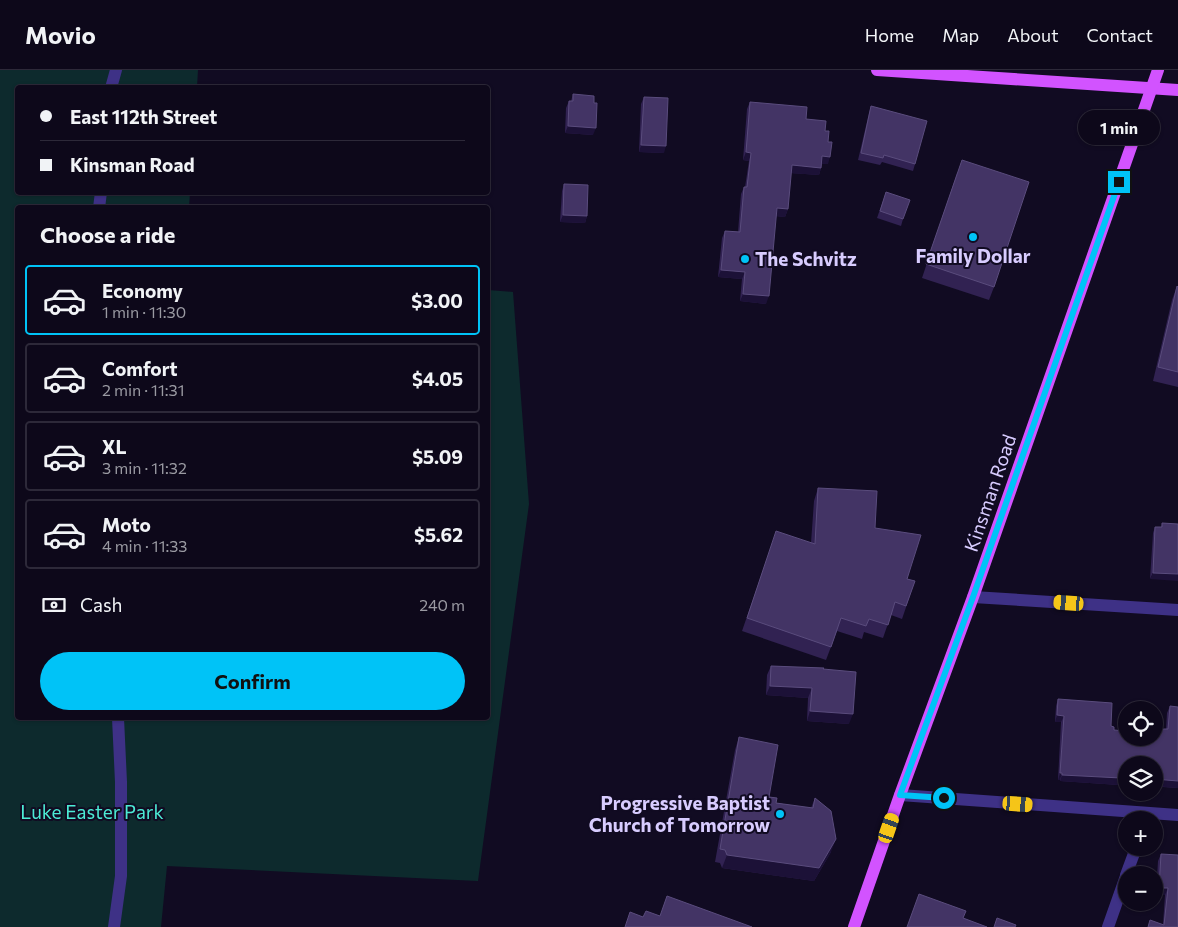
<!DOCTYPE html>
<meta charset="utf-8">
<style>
:root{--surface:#0d081a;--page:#1b1627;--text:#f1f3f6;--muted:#9a9aa2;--line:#2d2939;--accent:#00c3f7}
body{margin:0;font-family:Commissioner,sans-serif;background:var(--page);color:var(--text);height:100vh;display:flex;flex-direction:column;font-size:19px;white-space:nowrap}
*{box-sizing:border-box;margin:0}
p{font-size:16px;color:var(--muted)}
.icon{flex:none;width:28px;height:28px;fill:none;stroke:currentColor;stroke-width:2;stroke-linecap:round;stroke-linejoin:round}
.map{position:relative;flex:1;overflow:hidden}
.panel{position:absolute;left:15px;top:135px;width:475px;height:515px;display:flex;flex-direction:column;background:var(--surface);border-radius:5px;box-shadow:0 1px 4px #0004,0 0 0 1px var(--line)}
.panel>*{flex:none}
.guide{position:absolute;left:15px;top:15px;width:475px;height:110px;border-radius:5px;box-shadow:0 1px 4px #0004,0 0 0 1px var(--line);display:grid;align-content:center;height:110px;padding:0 25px;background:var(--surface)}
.tools{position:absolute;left:1118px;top:631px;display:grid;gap:10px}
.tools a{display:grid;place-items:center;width:45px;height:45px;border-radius:50%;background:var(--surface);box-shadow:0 1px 4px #0004,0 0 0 1px var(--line);font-size:25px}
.end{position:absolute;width:22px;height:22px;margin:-11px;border:6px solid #00c3f7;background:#111;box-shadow:0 0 0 2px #111}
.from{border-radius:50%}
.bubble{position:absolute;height:35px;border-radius:18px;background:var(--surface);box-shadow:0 1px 4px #0004,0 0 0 1px var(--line);font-size:16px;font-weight:700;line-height:35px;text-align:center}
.car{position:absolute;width:15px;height:30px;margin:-15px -8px;border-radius:6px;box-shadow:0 0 4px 1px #0007;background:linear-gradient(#f5c518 24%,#345 0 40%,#f5c518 0 76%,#345 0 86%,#f5c518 0)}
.guide b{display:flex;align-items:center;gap:18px;height:48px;font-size:19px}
.guide b+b{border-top:1px solid var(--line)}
.guide i{width:12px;height:12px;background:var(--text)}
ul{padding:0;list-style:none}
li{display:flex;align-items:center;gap:15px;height:70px;margin:0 10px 8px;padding:0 15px;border:2px solid var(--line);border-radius:5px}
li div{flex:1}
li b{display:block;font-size:19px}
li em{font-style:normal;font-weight:700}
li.current{border-color:var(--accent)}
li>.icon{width:45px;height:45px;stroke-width:1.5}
h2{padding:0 25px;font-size:22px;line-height:60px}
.pay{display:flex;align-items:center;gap:12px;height:55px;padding:0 25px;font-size:19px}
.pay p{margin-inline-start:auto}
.primary-button{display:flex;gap:10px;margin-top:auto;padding:10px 25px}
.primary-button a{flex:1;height:58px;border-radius:30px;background:var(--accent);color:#111;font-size:20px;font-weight:700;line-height:58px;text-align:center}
header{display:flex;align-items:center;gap:30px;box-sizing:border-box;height:70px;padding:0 25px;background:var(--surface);border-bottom:1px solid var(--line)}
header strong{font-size:24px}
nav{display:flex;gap:28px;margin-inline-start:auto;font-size:18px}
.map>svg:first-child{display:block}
.green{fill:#0d2a2d}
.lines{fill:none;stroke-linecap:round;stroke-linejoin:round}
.minor{stroke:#3e3186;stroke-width:12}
.major{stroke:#d253ff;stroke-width:12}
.wall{fill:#312252}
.shaded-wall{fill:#1c1137}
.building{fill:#433465;stroke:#5a4c7d}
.route{stroke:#00c3f7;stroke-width:6}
.poi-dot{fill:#00c3f7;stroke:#110b22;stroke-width:2}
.labels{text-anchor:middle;stroke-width:4;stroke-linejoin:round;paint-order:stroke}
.poi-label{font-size:19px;font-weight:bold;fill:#d8ccff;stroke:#110b22}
.street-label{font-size:19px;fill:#d8ccff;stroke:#110b22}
.park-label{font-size:19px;fill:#4cebd5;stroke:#110b22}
</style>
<header>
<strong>Movio</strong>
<nav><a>Home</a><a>Map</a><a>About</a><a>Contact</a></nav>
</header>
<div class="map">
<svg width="1178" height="857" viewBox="0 0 1178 857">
<rect width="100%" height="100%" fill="#110b22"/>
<polygon class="green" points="0,0 198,0 197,17 18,18 18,122 190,123 189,137 18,138 18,648 488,648 488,220 513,222 529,434 478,811 167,796 161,857 0,857"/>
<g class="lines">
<g class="minor">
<polyline points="111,18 116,0"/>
<polyline points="99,138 101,122"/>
<polyline points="973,527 1178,540"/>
<polyline points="900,725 1178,745"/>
<polyline points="1126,805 1136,778"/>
<polyline points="114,857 121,806 121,712 118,648"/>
<polyline points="1108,857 1126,806"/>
</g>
<g class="major">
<polyline points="877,0 1178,20"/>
<polyline points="854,857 900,725 973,527 1158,0"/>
</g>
</g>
<g class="wall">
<polygon points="573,24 593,65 565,63 566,38 569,31 571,31"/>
<polygon points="644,27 664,83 639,82 641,34"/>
<polygon points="750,32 806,49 825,61 828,94 822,94 821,98 819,105 791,103 788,139 785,147 776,146 766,234 740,231 742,209 718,207 722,168 725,161 738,162 741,124 744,117 745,117 749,91 743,90 747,39"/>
<polygon points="871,36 915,94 913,101 882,92 880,95 858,90 869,43"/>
<polygon points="957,103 994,217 989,230 922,208"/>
<polygon points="564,114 587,146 585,153 560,152 562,121"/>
<polygon points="886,122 903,149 901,156 877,148"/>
<polygon points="1177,216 1178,217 1178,317 1153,311 1172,230"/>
<polygon points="818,418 875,458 907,509 915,511 902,549 891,545 883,568 864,562 862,569 837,561 826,590 742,561 772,474 811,473 814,431"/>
<polygon points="1162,453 1178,454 1150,509 1153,463 1155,457 1161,457"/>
<polygon points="771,596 823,599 849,654 807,651 808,628 766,625 767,605"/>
<polygon points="1058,629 1111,656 1114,660 1126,668 1166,659 1167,643 1170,636 1178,718 1119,714 1119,715 1060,711 1060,710 1058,710 1061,652 1055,652 1056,636"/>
<polygon points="739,667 769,727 776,733 811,738 815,728 831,782 814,811 722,798 720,793 715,792 735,680"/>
<polygon points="1161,784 1178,857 1163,854 1165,825 1156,825 1158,791"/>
</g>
<g class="shaded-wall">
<polygon points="568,56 596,58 593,65 565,63"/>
<polygon points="641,75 666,76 664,83 639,82"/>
<polygon points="746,82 751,83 749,91 743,90"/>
<polygon points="822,86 830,87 828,94 819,94"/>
<polygon points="792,95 821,98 819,105 789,103"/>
<polygon points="777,138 788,139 785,147 774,146"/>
<polygon points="563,145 587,146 585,153 560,152"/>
<polygon points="721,200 745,202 742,209 718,207"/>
<polygon points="743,224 769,226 766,234 740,231"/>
<polygon points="1153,503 1178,504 1178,511 1150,509"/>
<polygon points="770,616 812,618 808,628 766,625"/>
<polygon points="810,641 853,644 849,654 807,651"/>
<polygon points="1057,645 1064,646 1061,652 1055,652"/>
<polygon points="1060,703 1062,703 1060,710 1058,710"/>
<polygon points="1062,705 1126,707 1126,714 1119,714 1119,715 1060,711"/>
<polygon points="1154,709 1178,711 1178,718 1154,716"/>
<polygon points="836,769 831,782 814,811 722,798 727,785"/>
<polygon points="1159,818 1168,818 1165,825 1156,825"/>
</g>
<g class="building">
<polygon points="573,24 594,26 594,33 597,33 596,58 568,56 569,31 573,31"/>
<polygon points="644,27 668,28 666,76 641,75"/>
<polygon points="750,32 807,37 806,49 826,51 825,61 829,61 828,72 832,72 830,87 822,86 821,98 792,95 788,139 777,138 769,226 743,224 745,202 721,200 725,161 740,162 744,117 747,117 751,83 746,82"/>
<polygon points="871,36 927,51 915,94 884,85 883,88 861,83"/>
<polygon points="962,90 1029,112 994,217 926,194"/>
<polygon points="564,114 588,115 587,146 563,145"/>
<polygon points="886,122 910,130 903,149 880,141"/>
<polygon points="1177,216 1178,217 1178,302 1158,297"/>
<polygon points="818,418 877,421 875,458 921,465 907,509 915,511 906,536 895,532 888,555 869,549 866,556 841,548 831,577 747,548 776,461 815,474"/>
<polygon points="1162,453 1178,454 1178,504 1153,503 1155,457 1162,457"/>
<polygon points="771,596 824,598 823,599 856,602 853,644 810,641 812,618 770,616"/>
<polygon points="1058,629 1112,633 1111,656 1114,657 1114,660 1126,661 1126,668 1154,668 1154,659 1168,659 1170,636 1178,637 1178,711 1154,709 1154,695 1126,695 1126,707 1121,707 1121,708 1062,705 1062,703 1060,703 1064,646 1057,645"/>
<polygon points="739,667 778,675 769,727 777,728 776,733 813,738 815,728 831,741 836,769 819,798 727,785 725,780 720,779"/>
<polygon points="1161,784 1178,785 1178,857 1148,857 1150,850 1164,855 1168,818 1159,818"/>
<polygon points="919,824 966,841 963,848 987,857 907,857"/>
<polygon points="667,826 752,857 625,857 630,842 643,847 646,841 660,846"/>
<polygon points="997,848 1016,855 1015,857 994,857"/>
</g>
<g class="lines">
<polyline class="route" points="944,728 900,725 973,527 1119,112"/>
</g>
<g class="poi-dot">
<circle cx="973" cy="167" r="5"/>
<circle cx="745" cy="189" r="5"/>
<circle cx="780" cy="744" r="5"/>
</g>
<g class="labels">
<g class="poi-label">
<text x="973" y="193">Family Dollar</text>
<text x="755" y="196" text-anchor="start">The Schvitz</text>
<text x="770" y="740" text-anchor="end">Progressive Baptist<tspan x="770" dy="22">Church of Tomorrow</tspan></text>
</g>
<g class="street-label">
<text transform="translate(990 423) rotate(-71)" y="7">Kinsman Road</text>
</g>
<g class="park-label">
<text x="92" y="749">Luke Easter Park</text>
</g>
</g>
</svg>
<div class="tools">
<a><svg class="icon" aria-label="locate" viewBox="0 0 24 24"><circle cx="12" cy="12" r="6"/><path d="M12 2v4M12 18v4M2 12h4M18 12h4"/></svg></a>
<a><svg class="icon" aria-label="layers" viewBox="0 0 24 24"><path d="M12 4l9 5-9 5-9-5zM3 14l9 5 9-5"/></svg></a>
<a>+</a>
<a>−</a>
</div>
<i class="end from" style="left:944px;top:728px"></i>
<i class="end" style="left:1119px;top:112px"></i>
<div class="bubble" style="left:1078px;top:40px;width:82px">1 min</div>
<i class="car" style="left:1069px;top:533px;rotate:274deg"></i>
<i class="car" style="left:1018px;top:734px;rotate:94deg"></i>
<i class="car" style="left:889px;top:758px;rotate:19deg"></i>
<div class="guide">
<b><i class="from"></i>East 112th Street</b>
<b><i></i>Kinsman Road</b>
</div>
<section class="panel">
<h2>Choose a ride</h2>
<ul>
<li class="current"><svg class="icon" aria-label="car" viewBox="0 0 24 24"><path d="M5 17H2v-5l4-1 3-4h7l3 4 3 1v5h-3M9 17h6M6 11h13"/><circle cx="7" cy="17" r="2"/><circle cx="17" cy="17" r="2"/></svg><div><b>Economy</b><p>1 min · 11:30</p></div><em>$3.00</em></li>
<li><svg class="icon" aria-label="car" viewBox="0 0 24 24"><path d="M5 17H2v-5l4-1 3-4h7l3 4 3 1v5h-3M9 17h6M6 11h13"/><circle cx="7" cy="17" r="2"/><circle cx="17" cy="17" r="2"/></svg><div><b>Comfort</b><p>2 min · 11:31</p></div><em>$4.05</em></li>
<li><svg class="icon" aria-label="car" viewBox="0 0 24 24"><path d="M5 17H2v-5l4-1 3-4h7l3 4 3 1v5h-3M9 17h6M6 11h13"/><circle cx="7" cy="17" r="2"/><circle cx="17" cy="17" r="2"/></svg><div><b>XL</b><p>3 min · 11:32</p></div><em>$5.09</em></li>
<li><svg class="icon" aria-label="car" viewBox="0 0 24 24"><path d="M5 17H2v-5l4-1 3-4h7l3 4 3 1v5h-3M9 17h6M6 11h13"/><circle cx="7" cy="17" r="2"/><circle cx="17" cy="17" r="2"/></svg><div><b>Moto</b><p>4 min · 11:33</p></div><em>$5.62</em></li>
</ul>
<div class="pay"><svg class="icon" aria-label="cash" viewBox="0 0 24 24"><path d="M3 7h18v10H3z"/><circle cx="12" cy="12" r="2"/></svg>Cash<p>240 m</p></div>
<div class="primary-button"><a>Confirm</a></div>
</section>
</div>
